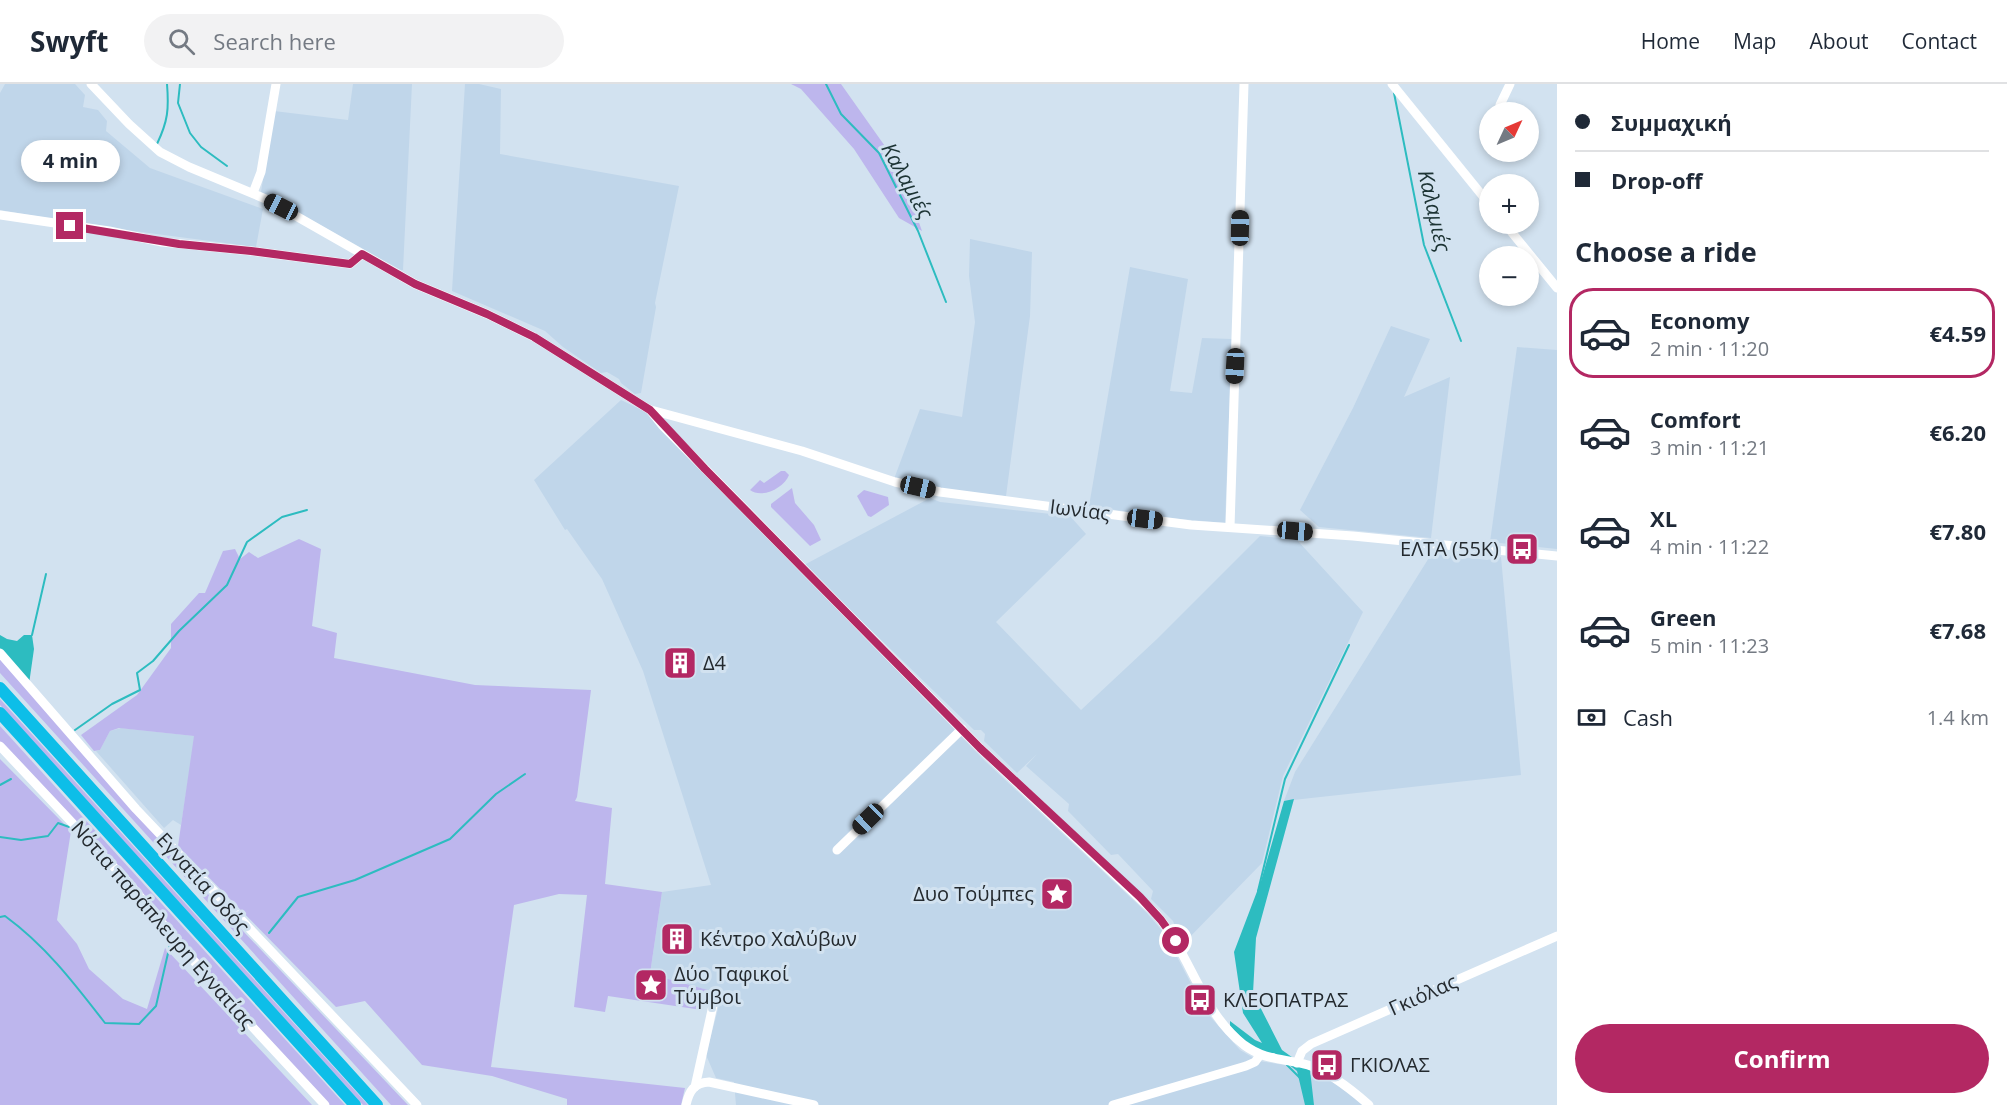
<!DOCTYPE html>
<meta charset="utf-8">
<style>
:root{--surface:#fff;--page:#f2f2f3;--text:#1f2937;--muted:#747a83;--line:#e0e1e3;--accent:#b32863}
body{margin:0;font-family:"Open Sans",sans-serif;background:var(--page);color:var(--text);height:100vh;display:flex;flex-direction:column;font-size:22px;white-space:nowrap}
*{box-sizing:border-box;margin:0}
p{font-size:20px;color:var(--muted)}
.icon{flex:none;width:33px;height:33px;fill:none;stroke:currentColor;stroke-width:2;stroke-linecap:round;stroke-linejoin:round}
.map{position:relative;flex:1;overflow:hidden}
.side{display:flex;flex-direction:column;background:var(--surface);width:450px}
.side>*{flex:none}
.hud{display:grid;align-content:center;height:132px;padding:0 18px;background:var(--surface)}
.needle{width:39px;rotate:46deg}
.fabs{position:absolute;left:1479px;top:18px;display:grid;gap:12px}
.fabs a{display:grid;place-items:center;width:60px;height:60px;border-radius:50%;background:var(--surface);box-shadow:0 3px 9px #0003;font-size:30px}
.end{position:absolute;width:27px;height:27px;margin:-14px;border:8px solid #b32863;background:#fff;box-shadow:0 0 0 3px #fff}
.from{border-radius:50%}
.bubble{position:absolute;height:42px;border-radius:21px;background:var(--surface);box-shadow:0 3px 9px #0003;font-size:20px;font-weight:700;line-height:42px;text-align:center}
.car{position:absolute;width:18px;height:36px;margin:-18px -9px;border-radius:8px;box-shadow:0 0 4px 2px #0007;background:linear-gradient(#222 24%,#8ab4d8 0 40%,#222 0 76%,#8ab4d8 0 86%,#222 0)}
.hud b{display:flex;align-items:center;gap:21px;height:57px;font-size:22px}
.hud b+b{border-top:2px solid var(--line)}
.hud i{width:15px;height:15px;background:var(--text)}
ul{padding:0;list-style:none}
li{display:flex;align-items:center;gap:18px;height:90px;margin:0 12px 9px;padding:0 6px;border:3px solid transparent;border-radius:24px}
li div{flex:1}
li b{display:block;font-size:22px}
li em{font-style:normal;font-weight:700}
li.selected{border-color:var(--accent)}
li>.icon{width:54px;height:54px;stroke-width:1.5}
h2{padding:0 18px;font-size:27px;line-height:72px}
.pay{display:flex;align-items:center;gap:15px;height:66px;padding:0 18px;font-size:22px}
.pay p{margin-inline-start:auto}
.button{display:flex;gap:12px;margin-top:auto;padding:12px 18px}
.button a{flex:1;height:69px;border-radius:36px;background:var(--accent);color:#fff;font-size:24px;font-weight:700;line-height:69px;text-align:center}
header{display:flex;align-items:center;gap:36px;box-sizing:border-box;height:84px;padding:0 30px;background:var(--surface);border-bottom:2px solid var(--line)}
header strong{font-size:28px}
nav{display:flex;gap:33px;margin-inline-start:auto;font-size:21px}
.search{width:420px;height:54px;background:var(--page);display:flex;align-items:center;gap:15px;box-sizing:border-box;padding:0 21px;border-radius:33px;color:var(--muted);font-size:22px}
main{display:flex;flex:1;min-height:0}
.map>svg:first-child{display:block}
.built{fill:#c0d6ea}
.green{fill:#bdb6ed}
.water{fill:#2dbcc0}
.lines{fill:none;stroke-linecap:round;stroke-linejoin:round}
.stream{stroke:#2dbcc0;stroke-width:2}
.minor{stroke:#fff;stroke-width:9}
.highway{stroke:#0dbee8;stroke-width:12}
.route{stroke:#b32863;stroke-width:8}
.labels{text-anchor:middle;stroke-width:6;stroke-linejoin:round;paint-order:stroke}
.street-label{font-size:20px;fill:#23292e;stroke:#d2e2f0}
.poi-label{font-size:20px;fill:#23292e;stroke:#d2e2f0;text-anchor:start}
.water-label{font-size:21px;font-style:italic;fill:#1c3334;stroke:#d2e2f0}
</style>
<header>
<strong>Swyft</strong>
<div class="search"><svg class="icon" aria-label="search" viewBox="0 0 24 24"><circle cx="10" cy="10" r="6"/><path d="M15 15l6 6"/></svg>Search here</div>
<nav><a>Home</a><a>Map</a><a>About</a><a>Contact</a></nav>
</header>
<main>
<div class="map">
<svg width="1557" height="1021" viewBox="0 0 1557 1021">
<rect width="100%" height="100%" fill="#d2e2f0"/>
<g class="built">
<polygon points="5,0 75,0 85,11 83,23 98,26 107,37 106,47 150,84 263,125 256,163 95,142 0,126 0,9"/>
<polygon points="353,0 412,0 403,186 401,186 261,108 274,27 348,36"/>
<polygon points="465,0 479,0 501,5 500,70 679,102 655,219 656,223 641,309 635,310 621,299 619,295 607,288 601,289 563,263 545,247 452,207"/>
<polygon points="970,155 1032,168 1030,232 1006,412 949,406 894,395 920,325 962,333 975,238 969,192"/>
<polygon points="1130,183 1188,195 1170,307 1192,309 1202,254 1232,255 1225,439 1169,434 1089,422"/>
<polygon points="1391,242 1430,255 1404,313 1450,293 1431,454 1319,443 1300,426 1353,324"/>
<polygon points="1517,263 1557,266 1557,465 1490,458"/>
<polygon points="621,316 646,328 985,677 1146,828 1165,850 1206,928 1240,966 1259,977 1304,984 1320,989 1364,1021 736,1021 734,998 716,994 706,971 726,894 722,910 650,890 662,808 711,801 643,587 602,495 567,445 565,446 534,396"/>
<polygon points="930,414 940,418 1070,432 1086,450 996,538 1081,626 1157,555 1260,452 1297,456 1363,528 1283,692 1262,779 1183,860 1173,837 1151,815 1153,807 1118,770 1111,771 1068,727 1069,720 1026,682 1037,670 1017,689 984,657 985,650 981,646 974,646 804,481"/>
<polygon points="1432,469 1487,476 1501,473 1521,691 1284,717 1295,688"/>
<polygon points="121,644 195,652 181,741 173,736 164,744 96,667 100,666 110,647"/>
</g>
<g class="green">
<polygon points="791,0 841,0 899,82 922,147 899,134 854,65 801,5"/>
<path d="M781 387H785L789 391C784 404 762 415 750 406L760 396 764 399Z"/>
<polygon points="792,404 795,419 814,441 821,456 810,462 771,423 771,420"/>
<polygon points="864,406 888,413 889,421 871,433 868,432 857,412"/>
<polygon points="299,455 321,465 312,542 337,549 334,574 475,601 591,606 577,713 575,717 612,724 605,800 662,808 650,890 708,906 702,926 608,912 605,928 574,923 587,811 559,810 514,821 491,983 685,1004 681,1021 567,1021 567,1015 492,992 422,981 365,917 336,923 178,762 194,652 119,644 110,647 100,666 94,667 81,651 137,611 171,564 171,540 199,509 205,509 223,467 235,465 240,475 249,468 258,474"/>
<polygon points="0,575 208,810 408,1021 391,1021 0,589"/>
<polygon points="0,615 368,1021 363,1021 0,621"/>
<polygon points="0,642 345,1021 329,1021 0,659"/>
<polygon points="0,675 71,747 57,836 77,860 89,885 123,915 147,925 165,864 312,1021 0,1021"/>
</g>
<g class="water">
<polygon points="0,551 7,555 17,557 24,551 32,551 34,565 29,600 0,565"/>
<path d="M1294 715 1256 854 1253 909 1282 966 1310 986 1314 1021H1305L1297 987 1274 969C1255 970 1242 954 1230 942V937L1255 956 1262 959 1243 929 1234 868 1261 797 1284 717Z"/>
</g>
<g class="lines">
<g class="stream">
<polyline points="180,0 178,19 190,49 201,63 227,82"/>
<polyline points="826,0 841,30 879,69 918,147 946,218"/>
<polyline points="1394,9 1424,161 1461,257"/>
<path d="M157 60C168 37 169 25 167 0"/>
<polyline points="32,551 46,490"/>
<polyline points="75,646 112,620 140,606 137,589 153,577 179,547 227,501 247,458 282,433 307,426"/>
<polyline points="0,701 11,695"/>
<polyline points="0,753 21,756 48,752 58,739 72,744"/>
<polyline points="1258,807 1285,695 1349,561"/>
<path d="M0 833 5 832C46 862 74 899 105 939L139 940 156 922 171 856"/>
<polyline points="269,849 298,813 355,796 450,755 496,710 525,690"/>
<polyline points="1287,981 1300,994"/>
</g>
<g class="minor">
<path d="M91 0 129 40 160 68 189 83 268 116 415 200 487 230 534 253 650 326 662 341 980 664 1155 829C1190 868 1201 928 1244 961 1266 977 1283 974 1308 981 1330 988 1352 1006 1369 1021"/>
<polyline points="1392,0 1490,121"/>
<polyline points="1500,21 1510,0"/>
<polyline points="253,109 261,88 276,0"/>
<polyline points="0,131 109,147 162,158 251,167 350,180 362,170"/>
<polyline points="1505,140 1557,204"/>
<polyline points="651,326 802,367 895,398 940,408 1191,441 1353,452 1557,472"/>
<polyline points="1230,443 1244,0"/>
<polyline points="0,569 136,725 417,1021"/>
<polyline points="0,662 126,796 220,908 325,1021"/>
<polyline points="837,766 962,645"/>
<polyline points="1297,979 1302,967 1311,960 1557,852"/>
<polyline points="695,1003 716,908"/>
<path d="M686 1021C689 1007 694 999 709 998L814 1021"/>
<polyline points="1113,1021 1246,982 1255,978 1260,971"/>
</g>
<g class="highway">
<polyline points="0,604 377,1021"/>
<polyline points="0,629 355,1021"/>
</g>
</g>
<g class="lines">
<polyline class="route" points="70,142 179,160 251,167 350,180 362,170 415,200 487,230 534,253 650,326 705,385 980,664 1140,813 1161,836 1176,857"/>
</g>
<defs>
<g id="bus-square" transform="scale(1.725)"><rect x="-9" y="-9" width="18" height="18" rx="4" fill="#b32863" stroke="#d2e2f0"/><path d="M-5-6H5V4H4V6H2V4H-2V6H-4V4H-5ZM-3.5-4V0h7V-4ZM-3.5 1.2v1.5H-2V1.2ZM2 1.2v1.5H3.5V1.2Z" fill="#fff"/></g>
<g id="building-square" transform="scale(1.725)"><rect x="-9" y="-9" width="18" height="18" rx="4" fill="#b32863" stroke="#d2e2f0"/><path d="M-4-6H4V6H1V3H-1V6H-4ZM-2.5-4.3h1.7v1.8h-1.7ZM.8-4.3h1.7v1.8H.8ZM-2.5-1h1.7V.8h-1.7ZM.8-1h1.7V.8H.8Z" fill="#fff"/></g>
<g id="sight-square" transform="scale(1.725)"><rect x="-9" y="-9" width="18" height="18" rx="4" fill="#b32863" stroke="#d2e2f0"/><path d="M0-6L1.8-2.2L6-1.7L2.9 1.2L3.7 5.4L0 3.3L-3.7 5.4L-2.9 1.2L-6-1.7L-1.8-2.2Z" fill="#fff"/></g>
</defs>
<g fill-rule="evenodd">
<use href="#bus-square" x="1522" y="465"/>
<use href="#building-square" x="680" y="579"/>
<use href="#sight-square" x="1057" y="810"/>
<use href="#building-square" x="677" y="855"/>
<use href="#sight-square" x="651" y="901"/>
<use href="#bus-square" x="1200" y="916"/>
<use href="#bus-square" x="1327" y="981"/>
</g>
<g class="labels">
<g class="street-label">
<text transform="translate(1080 426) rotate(7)" y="7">Ιωνίας</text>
<text transform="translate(203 799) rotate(48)" y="7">Εγνατία Οδός</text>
<text transform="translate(163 841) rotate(49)" y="7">Νότια παράπλευρη Εγνατίας</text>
<text transform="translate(1423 911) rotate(-24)" y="7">Γκιόλας</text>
</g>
<g class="poi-label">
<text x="1499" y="472" text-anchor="end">ΕΛΤΑ (55Κ)</text>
<text x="703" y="586">Δ4</text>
<text x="1034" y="817" text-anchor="end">Δυο Τούμπες</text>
<text x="700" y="862">Κέντρο Χαλύβων</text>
<text x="674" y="897">Δύο Ταφικοί<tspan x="674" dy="23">Τύμβοι</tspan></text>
<text x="1223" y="923">ΚΛΕΟΠΑΤΡΑΣ</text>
<text x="1350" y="988">ΓΚΙΟΛΑΣ</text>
</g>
<g class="water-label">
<text transform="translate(907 97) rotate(61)" y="7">Καλαμιές</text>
<text transform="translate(1434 127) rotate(77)" y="7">Καλαμιές</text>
</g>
</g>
</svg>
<div class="fabs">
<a><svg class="needle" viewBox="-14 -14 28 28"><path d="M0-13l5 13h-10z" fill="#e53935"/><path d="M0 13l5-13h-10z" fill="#747a83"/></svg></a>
<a>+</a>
<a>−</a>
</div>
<i class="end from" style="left:1176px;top:857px"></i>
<i class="end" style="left:70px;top:142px"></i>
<div class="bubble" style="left:21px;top:56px;width:99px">4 min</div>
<i class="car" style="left:281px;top:123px;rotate:297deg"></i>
<i class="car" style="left:1240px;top:144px;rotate:1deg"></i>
<i class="car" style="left:1235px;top:282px;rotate:183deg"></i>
<i class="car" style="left:918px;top:403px;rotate:103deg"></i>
<i class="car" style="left:1145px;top:435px;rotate:97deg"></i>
<i class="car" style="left:1295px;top:447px;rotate:95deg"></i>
<i class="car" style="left:868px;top:735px;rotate:226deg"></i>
</div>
<section class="side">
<div class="hud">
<b><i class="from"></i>Συμμαχική</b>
<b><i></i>Drop-off</b>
</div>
<h2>Choose a ride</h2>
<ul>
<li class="selected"><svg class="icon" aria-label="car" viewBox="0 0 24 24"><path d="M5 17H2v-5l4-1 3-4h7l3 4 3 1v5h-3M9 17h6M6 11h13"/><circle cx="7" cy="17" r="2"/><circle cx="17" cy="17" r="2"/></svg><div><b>Economy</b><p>2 min · 11:20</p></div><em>€4.59</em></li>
<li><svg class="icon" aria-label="car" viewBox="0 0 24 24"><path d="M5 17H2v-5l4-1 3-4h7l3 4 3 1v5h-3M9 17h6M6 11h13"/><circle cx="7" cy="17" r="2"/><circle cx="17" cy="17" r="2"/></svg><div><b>Comfort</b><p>3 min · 11:21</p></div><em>€6.20</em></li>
<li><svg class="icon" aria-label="car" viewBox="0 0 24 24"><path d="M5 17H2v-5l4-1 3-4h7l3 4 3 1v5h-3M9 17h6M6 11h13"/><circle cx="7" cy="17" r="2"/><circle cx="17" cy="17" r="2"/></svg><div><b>XL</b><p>4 min · 11:22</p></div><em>€7.80</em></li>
<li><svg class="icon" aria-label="car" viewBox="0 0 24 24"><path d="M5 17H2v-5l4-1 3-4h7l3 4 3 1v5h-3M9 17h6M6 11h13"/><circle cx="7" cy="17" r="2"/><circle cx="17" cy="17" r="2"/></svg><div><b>Green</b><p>5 min · 11:23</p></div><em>€7.68</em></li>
</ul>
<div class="pay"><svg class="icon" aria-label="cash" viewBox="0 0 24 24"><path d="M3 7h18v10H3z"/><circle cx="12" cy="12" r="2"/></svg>Cash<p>1.4 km</p></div>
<div class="button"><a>Confirm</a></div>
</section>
</main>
